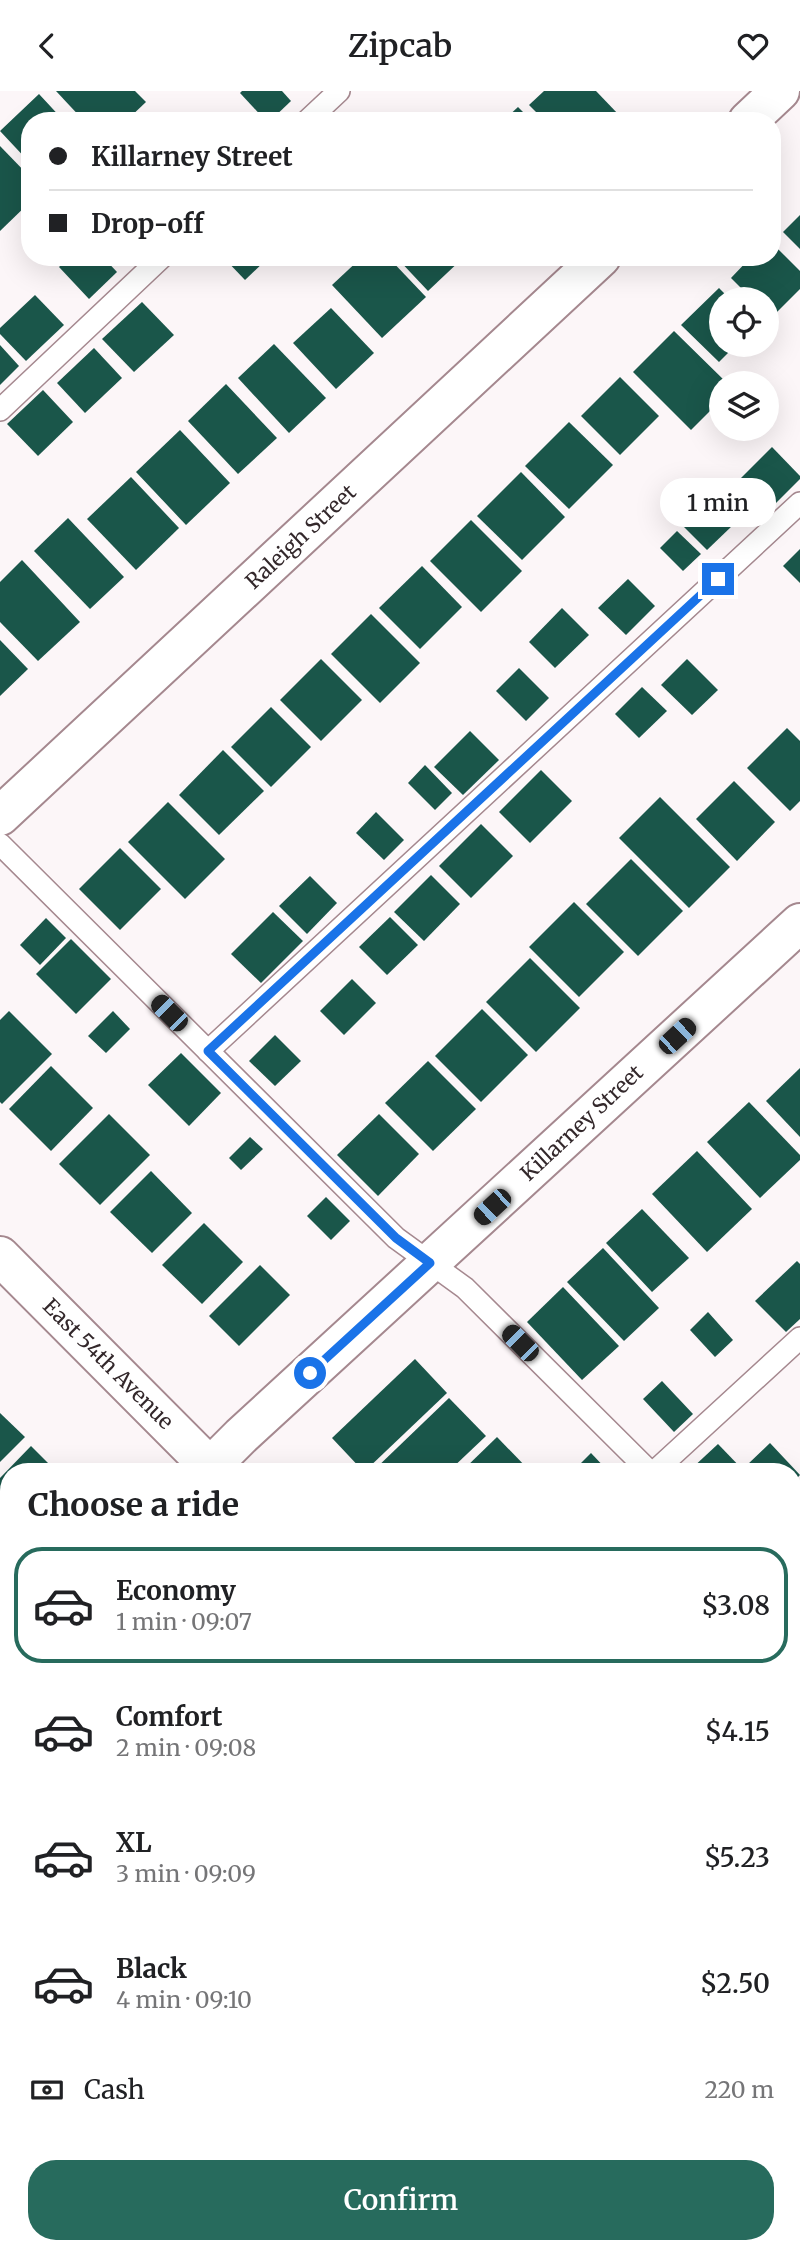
<!DOCTYPE html>
<meta charset="utf-8">
<style>
:root{--surface:#fff;--page:#f2f2f2;--text:#202124;--muted:#757577;--line:#e0e0e0;--accent:#276b5d}
body{margin:0;font-family:Merriweather,serif;background:var(--page);color:var(--text);height:100vh;display:flex;flex-direction:column;font-size:26px;white-space:nowrap}
*{box-sizing:border-box;margin:0}
p{font-size:23px;color:var(--muted)}
.icon{flex:none;width:38px;height:38px;fill:none;stroke:currentColor;stroke-width:2;stroke-linecap:round;stroke-linejoin:round}
.map{position:relative;flex:1;overflow:hidden}
.drawer{position:absolute;left:0px;top:1372px;width:802px;height:791px;display:flex;flex-direction:column;background:var(--surface);border-radius:28px 28px 0 0;box-shadow:0 7px 28px #0002}
.drawer>*{flex:none}
.banner{position:absolute;left:21px;top:21px;width:760px;height:154px;border-radius:28px;box-shadow:0 7px 28px #0002;display:grid;align-content:center;height:154px;padding:0 28px;background:var(--surface)}
.buttons{position:absolute;left:709px;top:196px;display:grid;gap:14px}
.buttons a{display:grid;place-items:center;width:70px;height:70px;border-radius:50%;background:var(--surface);box-shadow:0 7px 28px #0002;font-size:35px}
.end{position:absolute;width:32px;height:32px;margin:-16px;border:9px solid #1a73e8;background:#fff;box-shadow:0 0 0 4px #fff}
.from{border-radius:50%}
.bubble{position:absolute;height:49px;border-radius:24px;background:var(--surface);box-shadow:0 7px 28px #0002;font-size:23px;font-weight:600;line-height:49px;text-align:center}
.car{position:absolute;width:21px;height:42px;margin:-21px -10px;border-radius:9px;box-shadow:0 0 5px 2px #0007;background:linear-gradient(#222 24%,#8ab4d8 0 40%,#222 0 76%,#8ab4d8 0 86%,#222 0)}
.banner b{display:flex;align-items:center;gap:24px;height:66px;font-size:26px}
.banner b+b{border-top:2px solid var(--line)}
.banner i{width:18px;height:18px;background:var(--text)}
ul{padding:0;list-style:none}
li{display:flex;align-items:center;gap:21px;height:116px;margin:0 14px 10px;padding:0 14px;border:4px solid transparent;border-radius:28px}
li div{flex:1}
li b{display:block;font-size:26px}
li em{font-style:normal;font-weight:600}
li.on{border-color:var(--accent)}
li>.icon{width:63px;height:63px;stroke-width:1.5}
h2{padding:0 28px;font-size:32px;line-height:84px}
.pay{display:flex;align-items:center;gap:18px;height:77px;padding:0 28px;font-size:26px}
.pay p{margin-inline-start:auto}
.primary-button{display:flex;gap:14px;margin-top:auto;padding:14px 28px}
.primary-button a{flex:1;height:80px;border-radius:28px;background:var(--accent);color:#fff;font-size:28px;font-weight:600;line-height:80px;text-align:center}
header{display:flex;justify-content:space-between;align-items:center;height:91px;padding:0 28px;background:var(--surface);font-size:32px;font-weight:600}
.map>svg:first-child{display:block}
.building{fill:#1a564a}
.lines{fill:none;stroke-linecap:round;stroke-linejoin:round}
.lane-casing{stroke:#a5888f;stroke-width:24}
.street-casing{stroke:#a5888f;stroke-width:42}
.secondary-casing{stroke:#a5888f;stroke-width:42}
.lane{stroke:#fff;stroke-width:21}
.street{stroke:#fff;stroke-width:38}
.secondary{stroke:#fff;stroke-width:38}
.route{stroke:#1a73e8;stroke-width:9}
.labels{text-anchor:middle;stroke-width:7;stroke-linejoin:round;paint-order:stroke}
.street-label{font-size:21px;fill:#33282b;stroke:#fff}
</style>
<header><svg class="icon" aria-label="back" viewBox="0 0 24 24"><path d="M15 5l-7 7 7 7"/></svg>Zipcab<svg class="icon" aria-label="heart" viewBox="0 0 24 24"><path d="M12 20l-8-8c-3-5 5-10 8-4 3-6 11-1 8 4z"/></svg></header>
<div class="map">
<svg width="800" height="2163" viewBox="0 0 800 2163">
<rect width="100%" height="100%" fill="#fcf6f8"/>
<g class="building">
<polygon points="56,0 135,0 146,11 126,30 84,30"/>
<polygon points="242,0 282,0 291,10 270,30 266,30 240,2"/>
<polygon points="544,0 596,0 619,24 613,30 545,30 529,14"/>
<polygon points="39,3 64,30 30,30 30,72 0,40"/>
<polygon points="518,16 532,30 503,30"/>
<polygon points="0,55 30,86 30,111 0,140"/>
<polygon points="800,124 800,158 783,141"/>
<polygon points="772,152 800,180 800,198 771,227 766,222 766,208 752,208 731,187 751,166 772,166"/>
<polygon points="69,166 103,166 117,181 89,208 59,176"/>
<polygon points="223,166 269,166 245,189"/>
<polygon points="362,166 388,166 426,206 382,247 332,194"/>
<polygon points="396,166 464,166 428,200"/>
<polygon points="719,197 730,208 721,208 721,254 736,254 719,271 681,234"/>
<polygon points="35,204 64,234 26,270 0,243 0,237"/>
<polygon points="142,211 174,244 134,281 102,248"/>
<polygon points="331,217 374,262 336,298 293,252"/>
<polygon points="674,240 727,292 721,292 721,309 691,339 633,281"/>
<polygon points="274,253 326,307 289,342 238,287"/>
<polygon points="0,254 19,275 0,294"/>
<polygon points="94,257 122,287 85,322 57,292"/>
<polygon points="620,286 659,325 620,364 581,325"/>
<polygon points="226,293 277,347 238,383 188,330"/>
<polygon points="43,299 73,331 38,365 7,333"/>
<polygon points="569,331 613,374 569,418 525,375"/>
<polygon points="180,339 230,392 186,434 136,381"/>
<polygon points="772,356 800,385 800,388 767,421 737,391"/>
<polygon points="521,381 565,426 522,469 477,425"/>
<polygon points="131,386 179,437 136,479 87,428"/>
<polygon points="702,405 732,435 707,459 678,430"/>
<polygon points="68,427 124,486 90,518 34,460"/>
<polygon points="471,429 522,480 481,521 430,470"/>
<polygon points="677,440 701,463 683,480 660,457"/>
<polygon points="800,458 800,492 783,475"/>
<polygon points="22,469 80,531 38,570 0,531 0,491"/>
<polygon points="422,475 462,516 420,558 379,517"/>
<polygon points="628,488 655,515 626,544 598,517"/>
<polygon points="562,517 589,544 555,577 529,551"/>
<polygon points="371,523 420,572 380,612 331,563"/>
<polygon points="0,549 28,578 0,605"/>
<polygon points="321,568 362,609 321,650 280,609"/>
<polygon points="687,568 718,599 692,624 661,594"/>
<polygon points="519,577 549,607 526,630 496,600"/>
<polygon points="642,596 667,620 639,647 615,623"/>
<polygon points="271,616 311,656 271,696 231,656"/>
<polygon points="787,637 800,650 800,710 790,720 747,677"/>
<polygon points="470,640 499,669 463,704 434,676"/>
<polygon points="223,659 264,700 219,744 179,704"/>
<polygon points="425,674 452,702 435,719 408,692"/>
<polygon points="541,679 572,710 530,752 499,721"/>
<polygon points="734,690 775,731 737,770 696,728"/>
<polygon points="660,706 730,776 689,817 619,747"/>
<polygon points="168,711 225,768 185,808 128,751"/>
<polygon points="376,721 404,749 384,769 356,742"/>
<polygon points="481,733 513,765 471,807 439,775"/>
<polygon points="120,757 161,798 120,839 79,798"/>
<polygon points="631,768 683,820 638,865 586,813"/>
<polygon points="431,784 460,813 424,850 394,821"/>
<polygon points="310,785 337,812 307,843 279,815"/>
<polygon points="574,811 624,861 579,906 529,856"/>
<polygon points="273,821 303,850 261,892 231,863"/>
<polygon points="390,826 418,854 387,884 359,856"/>
<polygon points="46,827 66,847 40,874 20,854"/>
<polygon points="71,848 111,888 76,923 36,883"/>
<polygon points="530,867 580,917 536,961 486,911"/>
<polygon points="352,888 376,912 344,944 320,920"/>
<polygon points="482,918 528,964 481,1011 435,965"/>
<polygon points="9,920 52,963 2,1013 0,1011 0,929"/>
<polygon points="113,920 130,938 106,962 88,945"/>
<polygon points="275,944 301,970 275,995 249,970"/>
<polygon points="181,962 221,1002 189,1035 148,994"/>
<polygon points="428,970 476,1018 433,1060 385,1012"/>
<polygon points="51,975 93,1017 51,1060 9,1018"/>
<polygon points="800,977 800,1046 766,1010"/>
<polygon points="749,1011 800,1064 800,1069 760,1107 707,1051"/>
<polygon points="109,1023 150,1064 100,1114 59,1073"/>
<polygon points="379,1023 419,1063 378,1105 337,1064"/>
<polygon points="250,1046 263,1058 241,1079 229,1067"/>
<polygon points="697,1060 752,1118 707,1161 652,1103"/>
<polygon points="151,1080 192,1122 152,1162 110,1121"/>
<polygon points="326,1106 350,1130 331,1149 307,1125"/>
<polygon points="642,1118 689,1167 652,1201 606,1152"/>
<polygon points="204,1132 243,1171 202,1213 162,1174"/>
<polygon points="603,1157 659,1217 624,1250 567,1191"/>
<polygon points="797,1170 800,1173 800,1228 786,1241 755,1210"/>
<polygon points="260,1174 290,1204 239,1255 209,1225"/>
<polygon points="563,1196 619,1255 582,1289 527,1231"/>
<polygon points="708,1221 733,1249 715,1266 690,1239"/>
<polygon points="415,1268 447,1302 364,1381 332,1347"/>
<polygon points="662,1290 693,1323 674,1341 643,1308"/>
<polygon points="449,1307 486,1345 448,1381 372,1381"/>
<polygon points="0,1322 25,1346 0,1371"/>
<polygon points="497,1346 529,1379 527,1381 461,1381"/>
<polygon points="770,1352 800,1384 793,1391 793,1381 753,1381 747,1374"/>
<polygon points="718,1353 745,1381 692,1381 690,1379"/>
<polygon points="31,1355 57,1381 9,1381 9,1436 0,1427 0,1387"/>
<polygon points="591,1362 609,1381 572,1381"/>
<polygon points="799,1435 800,1436 800,1504 793,1496 793,1441"/>
<polygon points="9,1651 9,1749 0,1754 0,1657"/>
<polygon points="800,1766 800,1825 793,1817 793,1773"/>
<polygon points="20,2154 107,2154 111,2161 117,2157 121,2163 26,2163"/>
<polygon points="431,2154 495,2154 487,2163 423,2163"/>
<polygon points="739,2154 776,2154 785,2163 748,2163"/>
</g>
<g class="lines">
<g class="lane-casing">
<g id="lane">
<polyline points="307,30 339,0"/>
<polyline points="0,319 162,166"/>
<polyline points="0,753 396,1147 465,1197 650,1381"/>
<polyline points="208,960 800,412"/>
<polyline points="654,1381 800,1247"/>
<polyline points="793,1527 800,1535"/>
<polyline points="0,1545 9,1554"/>
</g>
</g>
<g class="street-casing">
<g id="street">
<polyline points="748,30 780,0"/>
<polyline points="0,725 601,166"/>
<polyline points="210,1376 241,1345 800,832"/>
<polyline points="793,1677 800,1671"/>
<polyline points="0,1998 9,1994"/>
</g>
</g>
<g class="secondary-casing">
<g id="secondary">
<polyline points="0,1165 215,1381"/>
<polyline points="793,1965 800,1972"/>
</g>
</g>
<use href="#lane" class="lane"/>
<use href="#street" class="street"/>
<use href="#secondary" class="secondary"/>
</g>
<g class="lines">
<polyline class="route" points="310,1282 430,1172 396,1147 208,960 718,488"/>
</g>
<g class="labels">
<g class="street-label">
<text transform="translate(301 446) rotate(-43)" y="7">Raleigh Street</text>
<text transform="translate(582 1032) rotate(-43)" y="7">Killarney Street</text>
<text transform="translate(108 1273) rotate(45)" y="7">East 54th Avenue</text>
</g>
</g>
</svg>
<div class="buttons">
<a><svg class="icon" aria-label="locate" viewBox="0 0 24 24"><circle cx="12" cy="12" r="6"/><path d="M12 2v4M12 18v4M2 12h4M18 12h4"/></svg></a>
<a><svg class="icon" aria-label="layers" viewBox="0 0 24 24"><path d="M12 4l9 5-9 5-9-5zM3 14l9 5 9-5"/></svg></a>
</div>
<i class="end from" style="left:310px;top:1282px"></i>
<i class="end" style="left:718px;top:488px"></i>
<div class="bubble" style="left:660px;top:387px;width:116px">1 min</div>
<i class="car" style="left:169px;top:922px;rotate:315deg"></i>
<i class="car" style="left:677px;top:945px;rotate:47deg"></i>
<i class="car" style="left:492px;top:1116px;rotate:227deg"></i>
<i class="car" style="left:520px;top:1252px;rotate:315deg"></i>
<div class="banner">
<b><i class="from"></i>Killarney Street</b>
<b><i></i>Drop-off</b>
</div>
<section class="drawer">
<h2>Choose a ride</h2>
<ul>
<li class="on"><svg class="icon" aria-label="car" viewBox="0 0 24 24"><path d="M5 17H2v-5l4-1 3-4h7l3 4 3 1v5h-3M9 17h6M6 11h13"/><circle cx="7" cy="17" r="2"/><circle cx="17" cy="17" r="2"/></svg><div><b>Economy</b><p>1 min · 09:07</p></div><em>$3.08</em></li>
<li><svg class="icon" aria-label="car" viewBox="0 0 24 24"><path d="M5 17H2v-5l4-1 3-4h7l3 4 3 1v5h-3M9 17h6M6 11h13"/><circle cx="7" cy="17" r="2"/><circle cx="17" cy="17" r="2"/></svg><div><b>Comfort</b><p>2 min · 09:08</p></div><em>$4.15</em></li>
<li><svg class="icon" aria-label="car" viewBox="0 0 24 24"><path d="M5 17H2v-5l4-1 3-4h7l3 4 3 1v5h-3M9 17h6M6 11h13"/><circle cx="7" cy="17" r="2"/><circle cx="17" cy="17" r="2"/></svg><div><b>XL</b><p>3 min · 09:09</p></div><em>$5.23</em></li>
<li><svg class="icon" aria-label="car" viewBox="0 0 24 24"><path d="M5 17H2v-5l4-1 3-4h7l3 4 3 1v5h-3M9 17h6M6 11h13"/><circle cx="7" cy="17" r="2"/><circle cx="17" cy="17" r="2"/></svg><div><b>Black</b><p>4 min · 09:10</p></div><em>$2.50</em></li>
</ul>
<div class="pay"><svg class="icon" aria-label="cash" viewBox="0 0 24 24"><path d="M3 7h18v10H3z"/><circle cx="12" cy="12" r="2"/></svg>Cash<p>220 m</p></div>
<div class="primary-button"><a>Confirm</a></div>
</section>
</div>
